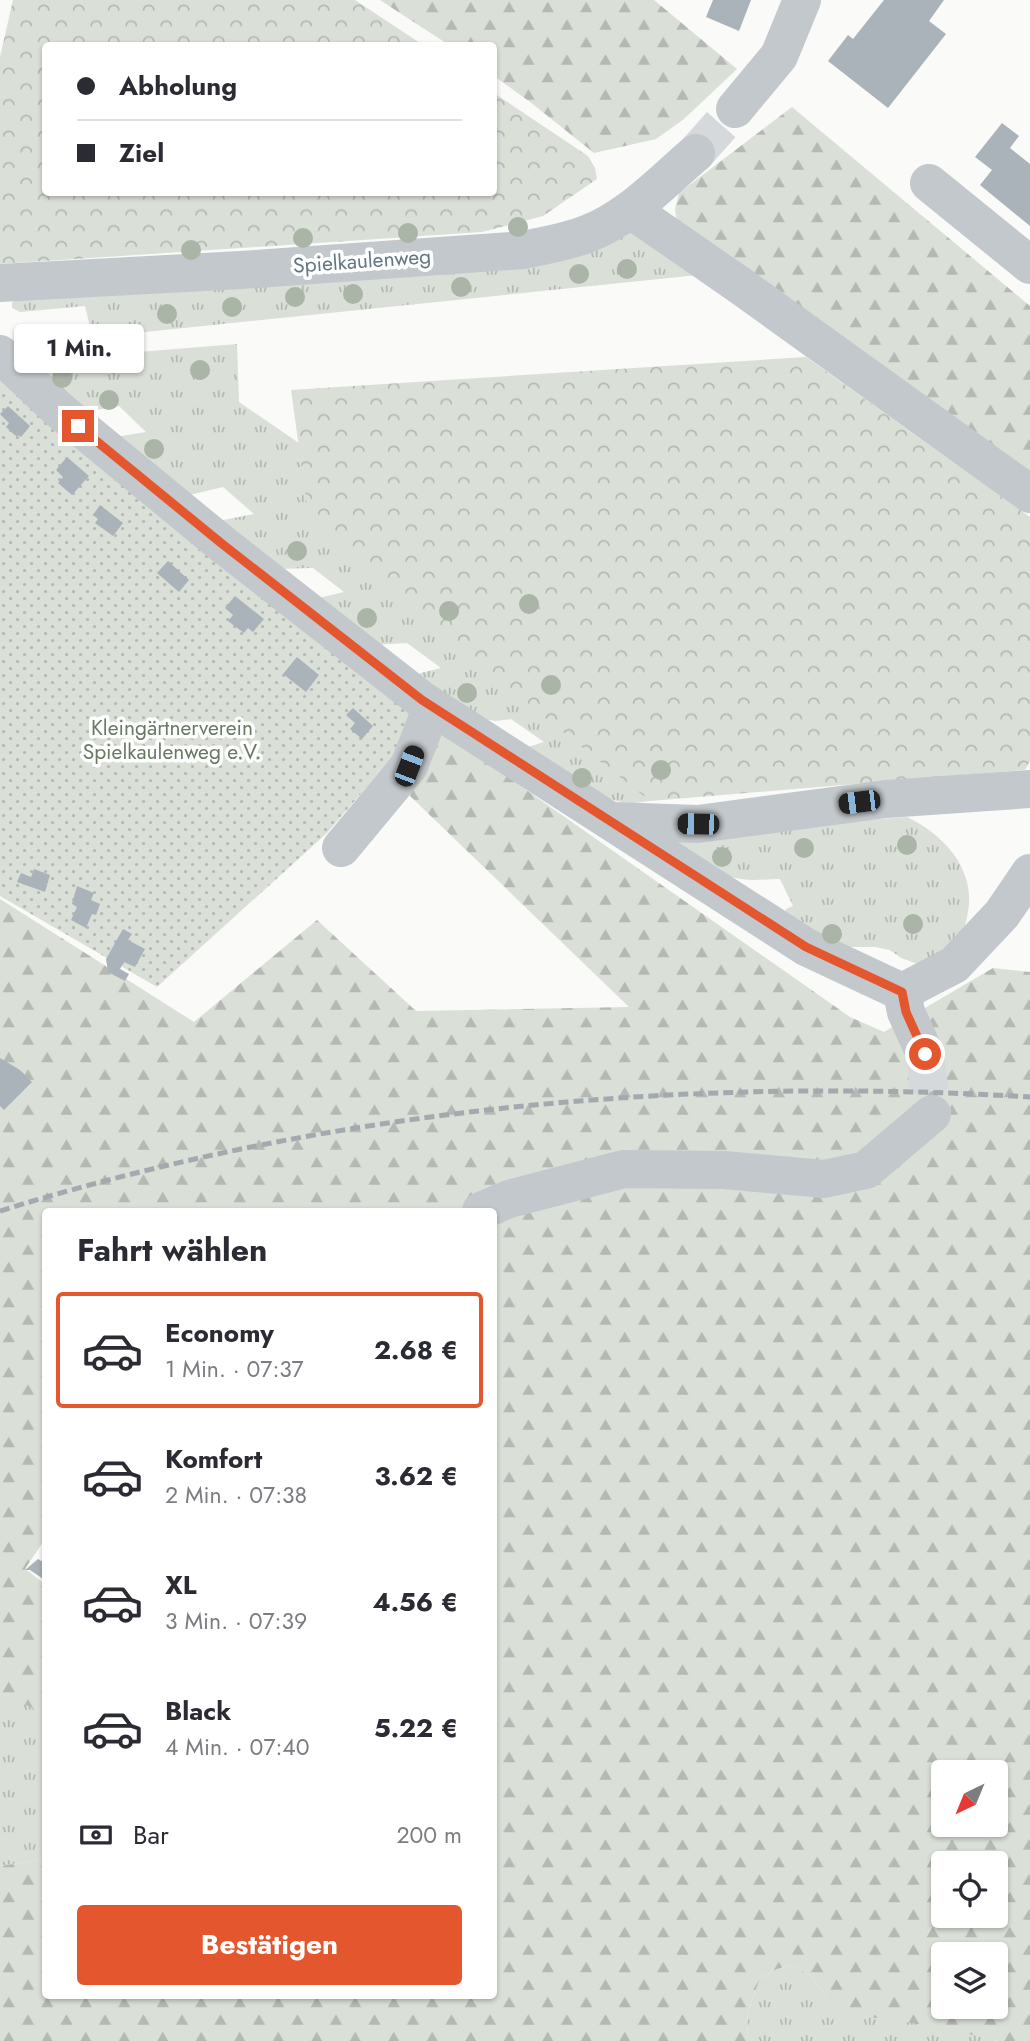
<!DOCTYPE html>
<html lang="de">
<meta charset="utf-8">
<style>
:root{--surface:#fff;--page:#f2f2f3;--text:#2b2b33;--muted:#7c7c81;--line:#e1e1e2;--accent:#e4572e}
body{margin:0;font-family:Jost,sans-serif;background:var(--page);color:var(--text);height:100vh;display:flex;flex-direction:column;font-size:26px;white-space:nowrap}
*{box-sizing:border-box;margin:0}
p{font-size:23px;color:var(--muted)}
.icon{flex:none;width:38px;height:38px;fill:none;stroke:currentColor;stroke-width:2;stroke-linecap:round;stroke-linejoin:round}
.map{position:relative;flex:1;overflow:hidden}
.sheet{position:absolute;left:42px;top:1208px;width:455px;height:791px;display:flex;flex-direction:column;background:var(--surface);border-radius:7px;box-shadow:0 2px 5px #0004}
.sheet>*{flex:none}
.top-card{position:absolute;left:42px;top:42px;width:455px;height:154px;border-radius:7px;box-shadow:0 2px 5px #0004;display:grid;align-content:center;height:154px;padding:0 35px;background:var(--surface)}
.needle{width:46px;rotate:223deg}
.fabs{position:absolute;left:931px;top:1760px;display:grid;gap:14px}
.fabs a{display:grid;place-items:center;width:77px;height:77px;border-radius:7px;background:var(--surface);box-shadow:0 2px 5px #0004;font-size:35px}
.end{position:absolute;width:32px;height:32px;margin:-16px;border:9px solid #e4572e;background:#fff;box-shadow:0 0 0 4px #fff}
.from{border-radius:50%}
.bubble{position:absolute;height:49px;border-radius:7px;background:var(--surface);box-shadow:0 2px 5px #0004;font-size:23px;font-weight:700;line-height:49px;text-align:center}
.car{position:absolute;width:21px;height:42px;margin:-21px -10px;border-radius:9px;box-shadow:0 0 5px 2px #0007;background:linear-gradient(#222 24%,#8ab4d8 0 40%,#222 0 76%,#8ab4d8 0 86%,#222 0)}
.top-card b{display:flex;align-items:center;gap:24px;height:66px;font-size:26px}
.top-card b+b{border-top:2px solid var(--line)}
.top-card i{width:18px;height:18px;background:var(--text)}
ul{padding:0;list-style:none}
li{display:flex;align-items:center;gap:21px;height:116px;margin:0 14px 10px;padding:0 21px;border:4px solid transparent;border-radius:7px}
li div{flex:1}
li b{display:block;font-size:26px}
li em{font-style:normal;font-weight:700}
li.selected{border-color:var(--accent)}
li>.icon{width:63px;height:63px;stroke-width:1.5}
h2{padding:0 35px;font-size:32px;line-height:84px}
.pay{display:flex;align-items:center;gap:18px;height:77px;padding:0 35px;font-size:26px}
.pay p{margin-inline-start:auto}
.cta{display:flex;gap:14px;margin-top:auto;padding:14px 35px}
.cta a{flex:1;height:80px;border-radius:7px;background:var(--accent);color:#fff;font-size:28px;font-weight:700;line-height:80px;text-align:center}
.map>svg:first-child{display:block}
.grass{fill:url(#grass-tufts)}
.forest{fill:url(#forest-firs);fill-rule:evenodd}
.park{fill:url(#park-crowns)}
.garden{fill:url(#garden-dots)}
.building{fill:#aab3b9}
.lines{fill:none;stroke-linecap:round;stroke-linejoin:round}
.minor-tunnel{stroke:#d5d9db;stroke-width:38;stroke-dasharray:38 19;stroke-linecap:butt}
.minor{stroke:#c3c8cc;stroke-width:38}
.rail{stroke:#a2aab0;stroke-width:5;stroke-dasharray:10 5;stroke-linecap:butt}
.tree{fill:#aab4a7}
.route{stroke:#e4572e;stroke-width:9}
.labels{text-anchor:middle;stroke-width:7;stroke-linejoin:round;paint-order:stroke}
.street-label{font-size:21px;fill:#657683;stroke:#fff}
.park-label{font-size:21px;fill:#687a64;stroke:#fff}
</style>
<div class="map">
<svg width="1030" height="2041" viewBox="0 0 1030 2041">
<defs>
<pattern id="grass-tufts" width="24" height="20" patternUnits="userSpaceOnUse" patternTransform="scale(1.75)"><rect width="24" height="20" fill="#dadfd7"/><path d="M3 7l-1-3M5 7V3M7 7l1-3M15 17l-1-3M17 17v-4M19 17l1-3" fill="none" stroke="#b4b9b4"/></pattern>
<pattern id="forest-firs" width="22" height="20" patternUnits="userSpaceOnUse" patternTransform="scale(1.75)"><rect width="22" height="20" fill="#dadfd7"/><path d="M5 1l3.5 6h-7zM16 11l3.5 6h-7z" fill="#b4b9b4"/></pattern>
<pattern id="park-crowns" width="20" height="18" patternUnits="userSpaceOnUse" patternTransform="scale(1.75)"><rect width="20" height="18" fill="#dadfd7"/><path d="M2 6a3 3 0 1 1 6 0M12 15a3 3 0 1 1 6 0" fill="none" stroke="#b4b9b4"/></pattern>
<pattern id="garden-dots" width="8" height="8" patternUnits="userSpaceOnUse" patternTransform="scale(1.75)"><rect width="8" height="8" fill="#dadfd7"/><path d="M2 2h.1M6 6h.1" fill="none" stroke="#b4b9b4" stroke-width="1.8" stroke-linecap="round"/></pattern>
</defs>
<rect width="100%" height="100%" fill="#fafaf8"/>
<g class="grass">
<polygon points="631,227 698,275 126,334 90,327 85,306 20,312 12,308 12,303 16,298"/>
<polygon points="237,344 239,402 461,554 650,801 627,804 595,795 521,749 544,742 511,719 495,721 477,718 413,675 441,668 407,643 373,645 310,600 344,592 313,568 279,569 213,522 254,514 223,487 181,497 109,438 146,432 119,406 91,411 27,361"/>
<path d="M907 817C943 834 976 869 968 912 966 923 964 933 956 942 948 952 929 958 918 964L901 958 890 950 875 947H842L785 915 786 909 793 906 780 879C767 879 754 881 741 879 712 875 689 851 667 834Z"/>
<polygon points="0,1693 46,1714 45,1859 0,1866"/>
<polygon points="792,1965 811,1976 828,1997 998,2041 748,2041 747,2014 760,1978 777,1969"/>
</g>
<g class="forest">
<polygon points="380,0 654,0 737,69 684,119 656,139 594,153 530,102 494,76 494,46 449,45"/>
<polygon points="792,107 1030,306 1030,479 677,223 675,209 679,193"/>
<path d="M425 719 850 1017 884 1032 993 968 1030 972V2041H998L938 2027 849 2014 828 1997 811 1976 792 1965 777 1969 760 1978 747 2014 748 2041H0V1866L45 1859 46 1995H494V1211H46L45 1539 25 1569 45 1584V1714L0 1693V899L194 1022 317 920 416 1011 629 1007 410 796ZM943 1773H996V1825H943ZM943 1864H996V1916H943ZM943 1955H996V2007H943Z"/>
</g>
<g class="park">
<polygon points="13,0 355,0 423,45 46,46 46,192 494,192 494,93 588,156 595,168 597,179 543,216 482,232 0,264 0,57"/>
<polygon points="806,357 1030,517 1030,761 1025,770 650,801 381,588 308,512 291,390"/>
</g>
<polygon class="garden" points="0,373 425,719 327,833 157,987 0,896"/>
<g class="building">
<polygon points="713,0 751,0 739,31 706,17"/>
<polygon points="884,0 944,0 929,21 946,34 888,108 828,61 848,35 853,39"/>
<polygon points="1002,123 1019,136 1010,148 1030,164 1030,226 980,185 992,170 975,157"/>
<polygon points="8,406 30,426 21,437 18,435 17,437 6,427 9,423 0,414"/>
<polygon points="67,457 89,476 72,495 58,483 63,477 56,470"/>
<polygon points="100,505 123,523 113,536 95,523 98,519 93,515"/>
<polygon points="168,561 189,580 179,592 157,573"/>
<polygon points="235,596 264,619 253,632 248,628 244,633 228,621 233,615 225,608"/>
<polygon points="297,657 319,675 306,692 283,674"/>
<polygon points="353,708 373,726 362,739 350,729 355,723 346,715"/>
<polygon points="34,869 50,875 45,892 17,882 21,873 31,877"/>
<polygon points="77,886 94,893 91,900 100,904 96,915 92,914 86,928 71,920 77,907 72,904"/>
<polygon points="123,929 132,934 128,940 145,949 135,967 124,962 120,969 129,974 125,981 108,972 106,959"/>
<polygon points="0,1058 20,1070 32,1082 4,1110 0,1106"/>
<polygon points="38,1559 46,1564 46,1581 30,1570 25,1570"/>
</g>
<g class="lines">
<g class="minor-tunnel">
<polyline points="696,153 735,109"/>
<polyline points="925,1054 932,1114"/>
</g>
<g class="minor">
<polyline points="735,109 779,56 802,0"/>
<polyline points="929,183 1030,265"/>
<polyline points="631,210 738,284 1030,494"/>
<path d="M0 283 241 270 524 250C546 245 567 242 587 234 629 218 662 182 696 153"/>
<polyline points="0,354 58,409 221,543 422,700 806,947 902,992 906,1012 925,1054"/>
<polyline points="611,821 698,824 886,799 1030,789"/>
<polyline points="341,848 409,766 432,707"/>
<polyline points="902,992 954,965 1002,914 1030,873"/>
<polyline points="481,1211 509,1199 624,1169 724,1170 824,1179 866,1170 932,1114"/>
</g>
<path class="rail" d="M0 1211C331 1108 685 1076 1030 1097"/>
</g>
<g class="tree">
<circle cx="518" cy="227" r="10"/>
<circle cx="408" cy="233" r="10"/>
<circle cx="303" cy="238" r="10"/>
<circle cx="191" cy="250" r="10"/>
<circle cx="627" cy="269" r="10"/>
<circle cx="579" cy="274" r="10"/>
<circle cx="461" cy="287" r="10"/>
<circle cx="353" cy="294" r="10"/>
<circle cx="295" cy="297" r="10"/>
<circle cx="232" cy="307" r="10"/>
<circle cx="167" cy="314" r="10"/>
<circle cx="200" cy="370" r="10"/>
<circle cx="62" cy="378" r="10"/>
<circle cx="109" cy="400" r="10"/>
<circle cx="154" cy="449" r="10"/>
<circle cx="297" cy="551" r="10"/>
<circle cx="529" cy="604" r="10"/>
<circle cx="449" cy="611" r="10"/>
<circle cx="367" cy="618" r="10"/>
<circle cx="551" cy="685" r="10"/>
<circle cx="467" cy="693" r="10"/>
<circle cx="661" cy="770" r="10"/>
<circle cx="582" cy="778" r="10"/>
<circle cx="907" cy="845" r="10"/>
<circle cx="804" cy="848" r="10"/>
<circle cx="722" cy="857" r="10"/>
<circle cx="913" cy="924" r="10"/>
<circle cx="832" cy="934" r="10"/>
</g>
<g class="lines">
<polyline class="route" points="78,426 221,543 422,700 806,947 902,992 906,1012 925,1054"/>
</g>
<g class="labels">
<g class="street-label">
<text transform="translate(362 261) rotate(-4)" y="7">Spielkaulenweg</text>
</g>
<g class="park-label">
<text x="172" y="735">Kleingärtnerverein<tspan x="172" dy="24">Spielkaulenweg e.V.</tspan></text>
</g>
</g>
</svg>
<div class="fabs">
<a><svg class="needle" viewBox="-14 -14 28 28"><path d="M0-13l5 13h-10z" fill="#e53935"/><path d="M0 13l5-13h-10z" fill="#7c7c81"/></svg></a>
<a><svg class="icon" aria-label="locate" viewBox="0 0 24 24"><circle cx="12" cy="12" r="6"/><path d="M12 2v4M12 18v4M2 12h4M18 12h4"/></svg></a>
<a><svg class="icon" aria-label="layers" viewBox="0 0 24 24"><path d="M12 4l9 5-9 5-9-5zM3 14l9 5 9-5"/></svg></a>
</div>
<i class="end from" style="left:925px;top:1054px"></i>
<i class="end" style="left:78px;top:426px"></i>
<div class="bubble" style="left:14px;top:324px;width:130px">1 Min.</div>
<i class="car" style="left:409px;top:766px;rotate:21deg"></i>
<i class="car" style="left:859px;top:802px;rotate:263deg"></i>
<i class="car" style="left:698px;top:824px;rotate:271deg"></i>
<div class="top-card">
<b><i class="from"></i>Abholung</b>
<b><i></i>Ziel</b>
</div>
<section class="sheet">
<h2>Fahrt wählen</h2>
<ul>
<li class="selected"><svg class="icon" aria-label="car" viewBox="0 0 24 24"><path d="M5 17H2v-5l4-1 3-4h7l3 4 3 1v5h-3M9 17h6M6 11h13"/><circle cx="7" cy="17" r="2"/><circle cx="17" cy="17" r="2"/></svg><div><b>Economy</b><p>1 Min. · 07:37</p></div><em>2.68 €</em></li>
<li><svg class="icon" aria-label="car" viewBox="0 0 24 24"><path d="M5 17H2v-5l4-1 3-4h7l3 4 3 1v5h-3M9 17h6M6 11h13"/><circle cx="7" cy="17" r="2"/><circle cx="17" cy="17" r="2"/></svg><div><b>Komfort</b><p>2 Min. · 07:38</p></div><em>3.62 €</em></li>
<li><svg class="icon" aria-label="car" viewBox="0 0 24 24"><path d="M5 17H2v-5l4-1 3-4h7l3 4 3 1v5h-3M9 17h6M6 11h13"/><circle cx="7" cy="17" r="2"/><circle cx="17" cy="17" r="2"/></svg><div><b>XL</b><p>3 Min. · 07:39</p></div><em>4.56 €</em></li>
<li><svg class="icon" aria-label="car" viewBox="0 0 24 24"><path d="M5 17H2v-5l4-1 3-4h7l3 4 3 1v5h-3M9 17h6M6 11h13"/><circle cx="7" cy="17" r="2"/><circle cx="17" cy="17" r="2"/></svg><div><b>Black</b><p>4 Min. · 07:40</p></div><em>5.22 €</em></li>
</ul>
<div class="pay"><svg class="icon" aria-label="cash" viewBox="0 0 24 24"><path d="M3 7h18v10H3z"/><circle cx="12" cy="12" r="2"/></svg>Bar<p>200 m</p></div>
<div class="cta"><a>Bestätigen</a></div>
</section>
</div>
